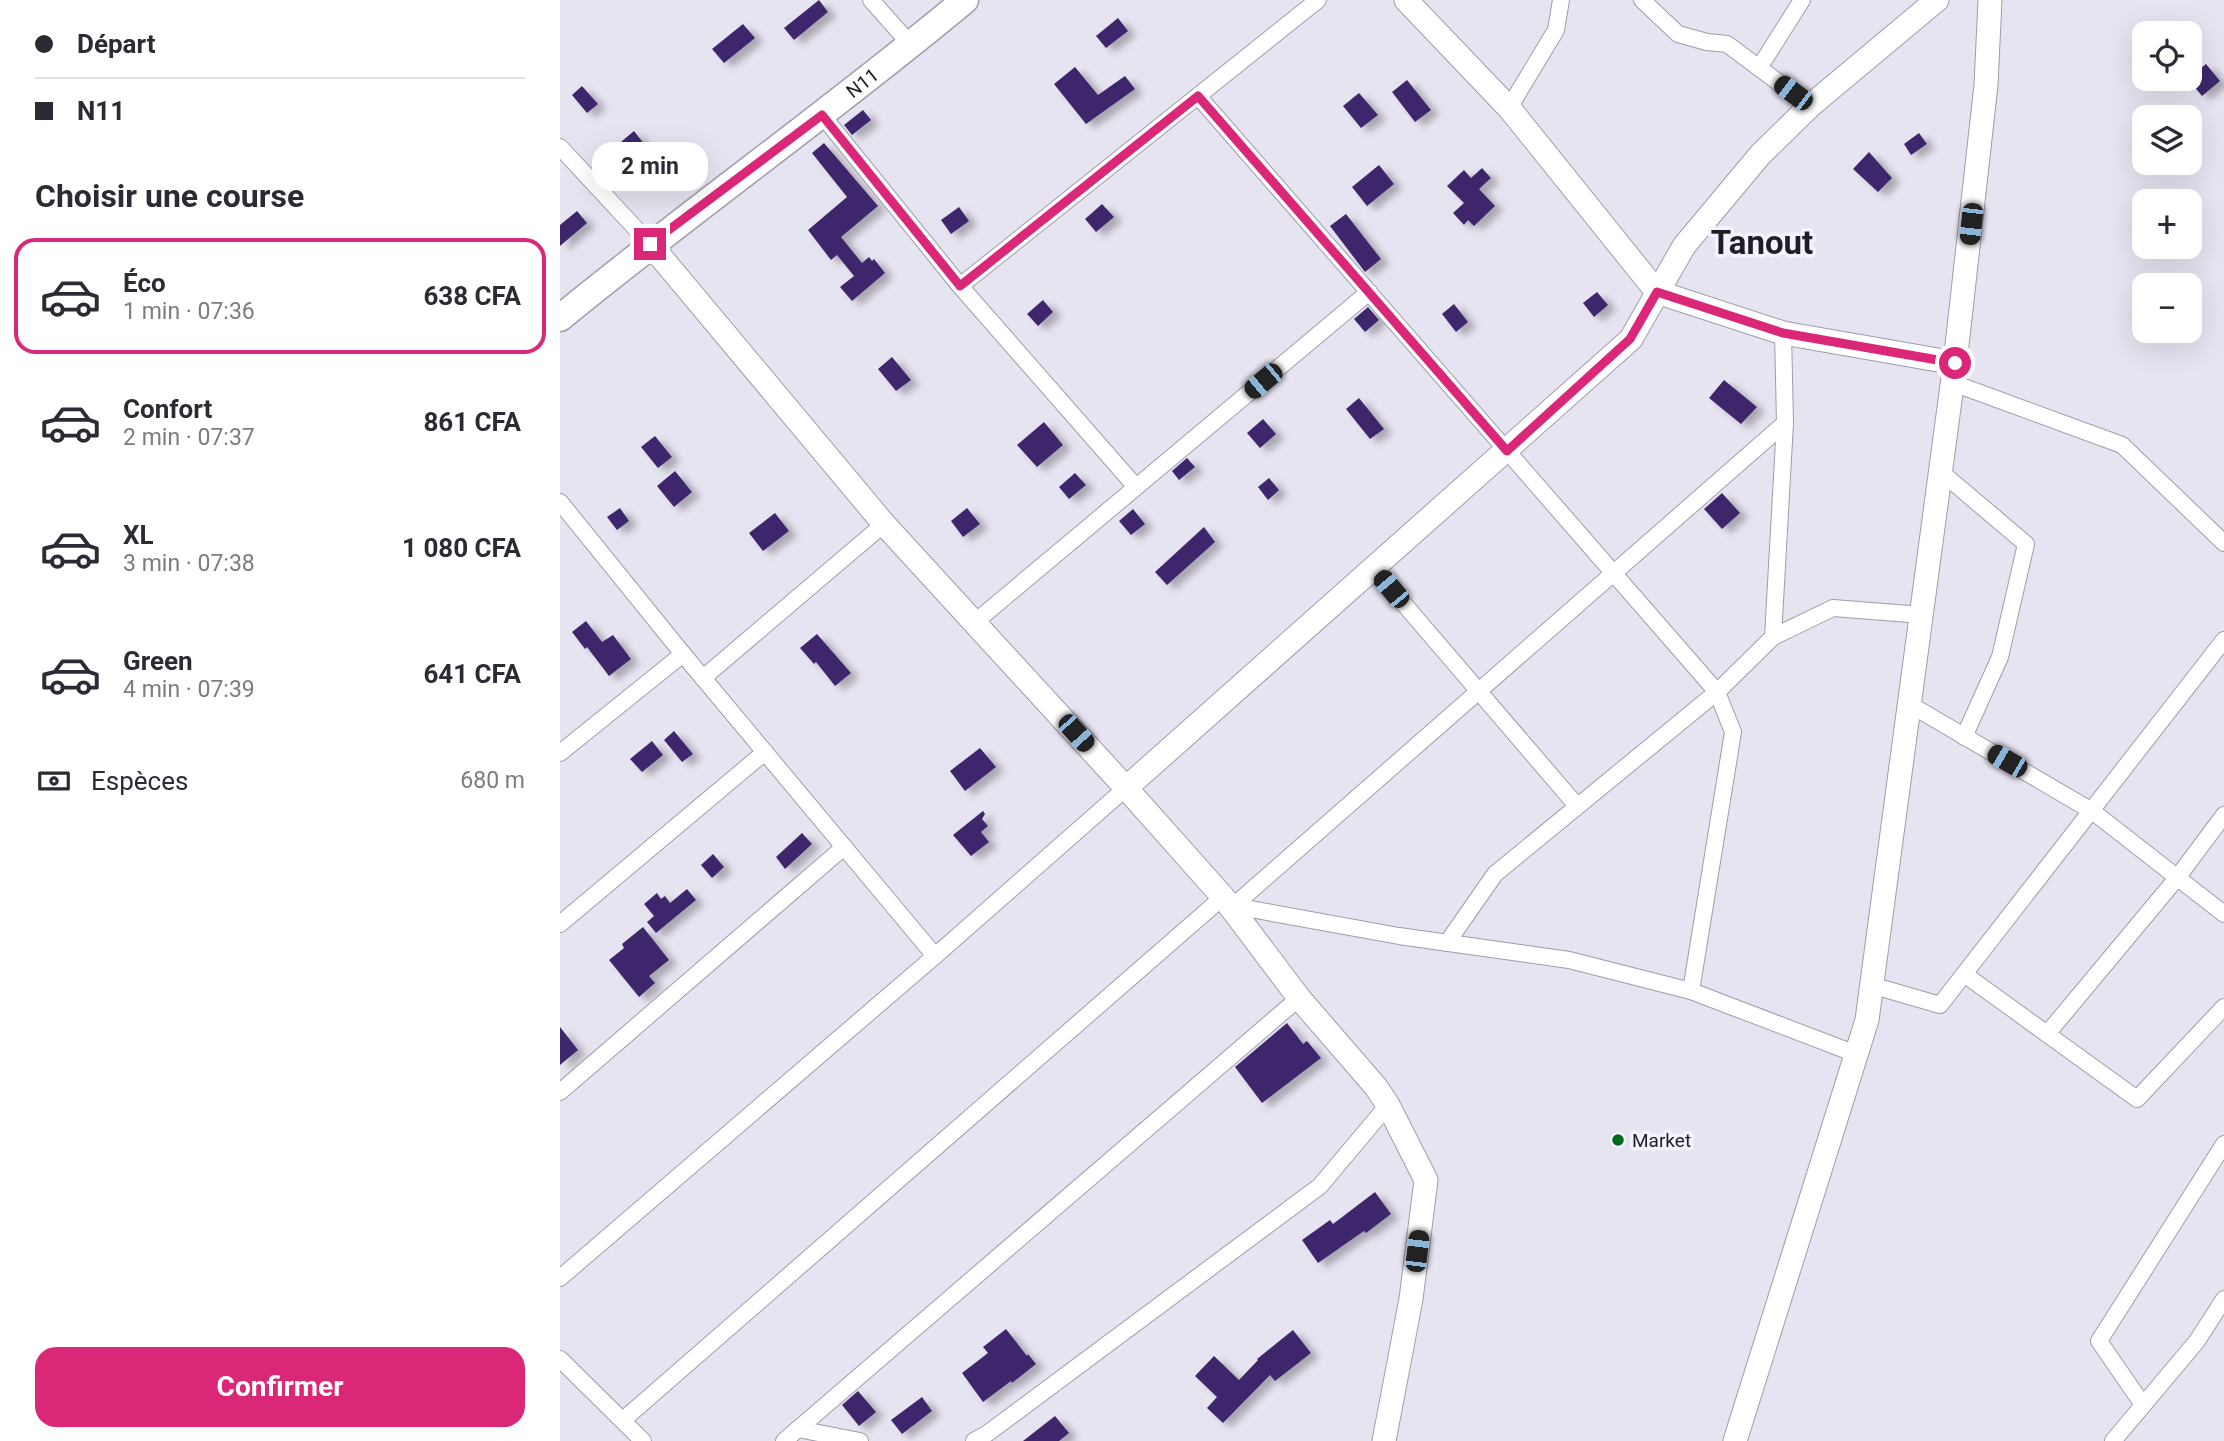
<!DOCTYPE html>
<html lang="fr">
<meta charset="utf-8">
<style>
:root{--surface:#fff;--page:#f7f7f7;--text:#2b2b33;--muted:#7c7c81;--line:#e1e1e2;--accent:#db2777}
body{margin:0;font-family:Roboto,sans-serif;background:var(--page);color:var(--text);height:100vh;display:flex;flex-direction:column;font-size:26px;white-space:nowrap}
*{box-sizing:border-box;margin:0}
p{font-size:23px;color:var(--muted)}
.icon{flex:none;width:38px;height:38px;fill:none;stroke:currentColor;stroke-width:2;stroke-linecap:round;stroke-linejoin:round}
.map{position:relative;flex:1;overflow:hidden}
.drawer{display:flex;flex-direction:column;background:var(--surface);width:560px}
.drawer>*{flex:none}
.hud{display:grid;align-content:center;height:154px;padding:0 35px;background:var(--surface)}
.buttons{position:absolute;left:1572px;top:21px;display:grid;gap:14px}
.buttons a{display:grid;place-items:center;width:70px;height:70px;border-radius:14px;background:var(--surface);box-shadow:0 7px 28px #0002;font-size:35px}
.end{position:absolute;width:32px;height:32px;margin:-16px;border:9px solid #db2777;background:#fff;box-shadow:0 0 0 4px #fff}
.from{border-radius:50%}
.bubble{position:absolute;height:49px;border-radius:21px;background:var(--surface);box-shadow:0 7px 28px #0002;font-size:23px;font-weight:700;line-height:49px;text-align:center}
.car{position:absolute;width:21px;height:42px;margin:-21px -10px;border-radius:9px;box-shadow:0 0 5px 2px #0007;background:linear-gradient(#222 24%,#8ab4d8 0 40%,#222 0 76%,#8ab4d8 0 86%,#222 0)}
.hud b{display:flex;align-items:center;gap:24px;height:66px;font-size:26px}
.hud b+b{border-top:2px solid var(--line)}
.hud i{width:18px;height:18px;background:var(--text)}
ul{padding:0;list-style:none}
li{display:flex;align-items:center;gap:21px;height:116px;margin:0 14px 10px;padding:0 21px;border:4px solid transparent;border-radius:21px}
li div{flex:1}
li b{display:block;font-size:26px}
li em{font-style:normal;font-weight:700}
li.on{border-color:var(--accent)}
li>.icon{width:63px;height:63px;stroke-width:1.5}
h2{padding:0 35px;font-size:32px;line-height:84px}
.pay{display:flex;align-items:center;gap:18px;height:77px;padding:0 35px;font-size:26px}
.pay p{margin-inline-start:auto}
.cta{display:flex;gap:14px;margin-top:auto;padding:14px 35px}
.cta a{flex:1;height:80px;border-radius:21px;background:var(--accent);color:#fff;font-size:28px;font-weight:700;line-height:80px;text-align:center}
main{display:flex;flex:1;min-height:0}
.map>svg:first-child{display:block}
.building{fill:#3e286c;filter:url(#shadow)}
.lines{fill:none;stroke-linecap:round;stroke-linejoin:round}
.street-casing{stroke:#9f9da9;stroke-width:18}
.secondary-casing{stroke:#9f9da9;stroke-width:25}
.primary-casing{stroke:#9f9da9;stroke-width:29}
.street{stroke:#fff;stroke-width:16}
.secondary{stroke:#fff;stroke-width:23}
.primary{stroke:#fff;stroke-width:26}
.route{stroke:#db2777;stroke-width:9}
.poi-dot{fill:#006a18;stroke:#f4f2ff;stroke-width:2.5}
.labels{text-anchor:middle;stroke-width:7;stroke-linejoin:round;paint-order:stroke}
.street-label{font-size:19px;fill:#1f1e23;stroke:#f4f2ff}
.poi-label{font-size:19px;fill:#1f1e23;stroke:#f4f2ff;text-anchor:start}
.town-label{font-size:33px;font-weight:bold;fill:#1f1e23;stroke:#f4f2ff}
</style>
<main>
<section class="drawer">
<div class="hud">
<b><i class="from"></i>Départ</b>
<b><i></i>N11</b>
</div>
<h2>Choisir une course</h2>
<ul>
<li class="on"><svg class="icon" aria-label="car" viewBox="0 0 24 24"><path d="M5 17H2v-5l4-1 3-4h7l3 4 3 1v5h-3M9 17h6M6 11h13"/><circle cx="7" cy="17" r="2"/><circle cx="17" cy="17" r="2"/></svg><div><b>Éco</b><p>1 min · 07:36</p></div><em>638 CFA</em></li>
<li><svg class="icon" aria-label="car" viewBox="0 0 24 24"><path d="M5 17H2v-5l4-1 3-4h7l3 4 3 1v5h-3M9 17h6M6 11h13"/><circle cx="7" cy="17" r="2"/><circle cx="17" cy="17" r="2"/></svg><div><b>Confort</b><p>2 min · 07:37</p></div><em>861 CFA</em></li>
<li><svg class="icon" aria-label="car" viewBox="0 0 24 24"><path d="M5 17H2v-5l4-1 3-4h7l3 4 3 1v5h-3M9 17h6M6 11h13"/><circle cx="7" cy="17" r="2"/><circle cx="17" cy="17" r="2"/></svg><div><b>XL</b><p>3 min · 07:38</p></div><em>1 080 CFA</em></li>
<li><svg class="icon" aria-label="car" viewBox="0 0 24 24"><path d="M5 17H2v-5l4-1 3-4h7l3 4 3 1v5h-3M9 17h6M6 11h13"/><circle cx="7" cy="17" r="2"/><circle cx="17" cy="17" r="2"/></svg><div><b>Green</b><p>4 min · 07:39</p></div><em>641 CFA</em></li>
</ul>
<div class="pay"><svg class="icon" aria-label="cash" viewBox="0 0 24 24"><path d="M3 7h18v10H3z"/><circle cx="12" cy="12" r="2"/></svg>Espèces<p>680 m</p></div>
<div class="cta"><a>Confirmer</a></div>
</section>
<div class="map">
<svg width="1664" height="1441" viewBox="0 0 1664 1441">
<defs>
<filter id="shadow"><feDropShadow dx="8" dy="4.5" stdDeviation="3.5" flood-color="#0004"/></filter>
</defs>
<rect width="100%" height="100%" fill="#e7e4f1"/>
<g class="building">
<polygon points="259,0 268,12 234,40 224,28"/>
<polygon points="558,18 568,31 546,48 536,36"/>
<polygon points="183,24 195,38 164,63 152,49"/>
<polygon points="1646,64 1660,81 1642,96 1628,79"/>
<polygon points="515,67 538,95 565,76 575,89 526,124 494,84"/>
<polygon points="847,80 871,110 855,122 832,92"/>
<polygon points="22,86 38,104 27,113 12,95"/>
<polygon points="799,93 818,115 801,128 783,106"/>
<polygon points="303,110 311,120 292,135 284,125"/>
<polygon points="74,131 92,154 72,170 65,160 52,169 43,157"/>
<polygon points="1359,133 1367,144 1351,155 1344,144"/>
<polygon points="264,143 318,206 281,237 302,263 309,257 312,261 314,259 325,273 292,301 280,287 294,276 277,255 271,260 248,230 287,197 252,153"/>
<polygon points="1309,152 1332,178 1318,192 1293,169"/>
<polygon points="819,165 834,184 807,206 792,187"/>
<polygon points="922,168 931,178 919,189 935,206 914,226 908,220 904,225 893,213 904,203 887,186 904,170 911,178"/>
<polygon points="542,204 554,217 536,232 525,219"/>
<polygon points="399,207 409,221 391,234 381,220"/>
<polygon points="17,211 27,223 0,246 0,225"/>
<polygon points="786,214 821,259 805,272 770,226"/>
<polygon points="1037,292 1048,305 1034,317 1023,303"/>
<polygon points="483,300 493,312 478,326 467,314"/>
<polygon points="894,304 908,322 896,332 882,314"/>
<polygon points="808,307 819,320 805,332 794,319"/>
<polygon points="332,357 351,380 336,391 318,369"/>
<polygon points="1164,380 1197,407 1181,424 1149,398"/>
<polygon points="799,398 824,429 810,439 786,409"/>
<polygon points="703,419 716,434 700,448 687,433"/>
<polygon points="484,422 503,445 477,467 457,445"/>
<polygon points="95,436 112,457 98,468 81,447"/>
<polygon points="627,458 635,467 619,480 612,471"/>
<polygon points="115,471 132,492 114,507 97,486"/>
<polygon points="515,473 526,485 509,499 499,487"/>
<polygon points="709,478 719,490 708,500 698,487"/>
<polygon points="1162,493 1180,513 1162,529 1144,509"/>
<polygon points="60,508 69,521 57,530 47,517"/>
<polygon points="407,508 420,524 403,537 391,521"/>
<polygon points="573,509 585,524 571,535 559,521"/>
<polygon points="215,513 229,531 203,551 189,533"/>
<polygon points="644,527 655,542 607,585 595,572"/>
<polygon points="26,621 42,642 53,635 71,659 49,676 27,647 25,649 12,632"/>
<polygon points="257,634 291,673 275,686 256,662 254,664 240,648"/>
<polygon points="114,731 133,754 122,762 104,740"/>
<polygon points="92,741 103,755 82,772 70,759"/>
<polygon points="420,748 436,767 405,791 390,771"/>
<polygon points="423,811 425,814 422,819 428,826 421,832 429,842 411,856 393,835"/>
<polygon points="242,833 252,844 225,869 216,857"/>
<polygon points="153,854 164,867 152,878 141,865"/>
<polygon points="127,889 136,900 96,933 87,922 94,916 84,904 97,893 101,899 105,896 110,903"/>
<polygon points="83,927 109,960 89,976 95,983 79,997 49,960 64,948 62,944"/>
<polygon points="727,1023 743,1044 747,1041 761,1058 702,1103 675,1067"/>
<polygon points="0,1027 18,1050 0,1065"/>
<polygon points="815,1192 831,1214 806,1233 804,1231 758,1263 742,1240 770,1220 773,1224"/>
<polygon points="446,1329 467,1356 468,1354 476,1364 452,1383 451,1381 423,1402 402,1373 428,1353 423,1347"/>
<polygon points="733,1330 751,1353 715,1381 710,1375 663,1423 647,1408 657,1397 635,1376 654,1356 679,1380 698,1360 697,1359"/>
<polygon points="298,1391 316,1412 299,1426 282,1405"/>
<polygon points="362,1397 372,1411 342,1434 331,1420"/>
<polygon points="495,1416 509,1433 499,1441 463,1441"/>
</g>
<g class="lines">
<g class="street-casing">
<g id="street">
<polyline points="311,0 351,45"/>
<polyline points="1082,0 1118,34 1147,42 1167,44 1250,106"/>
<polyline points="1199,68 1242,0"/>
<polyline points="638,96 1157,692 1173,732 1131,991"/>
<polyline points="949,108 996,30 1001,0"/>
<polyline points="262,115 400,286 576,487"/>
<polyline points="0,147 90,244"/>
<polyline points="400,286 758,0"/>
<polyline points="1393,383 1562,445 1664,543"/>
<polyline points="1381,472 1466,544 1440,657 1404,737"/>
<polyline points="0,502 123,654 375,956"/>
<polyline points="814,569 1017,806"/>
<polyline points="414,623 809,292"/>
<polyline points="1213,637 1273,608 1362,615"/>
<polyline points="143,678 324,524"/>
<polyline points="1349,704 1532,811 1664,914"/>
<polyline points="0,753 123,654"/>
<path d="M671 908C855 746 1041 586 1225 423"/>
<polyline points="671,908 685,908 839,936 1009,960 1131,991 1296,1054"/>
<polyline points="0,924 205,752"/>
<polyline points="887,943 935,874 1157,692 1213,637 1225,423 1223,333"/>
<polyline points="1404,974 1577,1099 1664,1007"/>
<polyline points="1311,985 1380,1005 1664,640"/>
<polyline points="1487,1034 1617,878 1664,815"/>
<polyline points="0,1092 284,847"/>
<polyline points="0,1278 375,956 566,788"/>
<polyline points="0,1359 83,1441"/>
<polyline points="1583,1405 1539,1341 1664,1144"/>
<polyline points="63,1420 663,897"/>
<polyline points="238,1429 300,1441"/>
<polyline points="224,1441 739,998"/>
<polyline points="414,1441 428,1433 760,1186 828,1105"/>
<polyline points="1553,1441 1637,1341 1664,1299"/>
</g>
</g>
<g class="secondary-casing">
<g id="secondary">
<polyline points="846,0 949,108 1097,292 1223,333 1395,363"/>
<polyline points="90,244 324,524 566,788 663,897 739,998 816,1087 828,1105 866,1180 851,1299 824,1441"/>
<polyline points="566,788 1071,339 1124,246 1200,155 1250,106 1377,0"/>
<polyline points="1175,1441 1307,1020 1395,363 1426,85 1430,0"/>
</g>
</g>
<g class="primary-casing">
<g id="primary">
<path id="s1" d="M0 318C133 209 273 110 405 0"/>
</g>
</g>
<use href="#street" class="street"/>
<use href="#secondary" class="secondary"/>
<use href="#primary" class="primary"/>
</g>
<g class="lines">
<polyline class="route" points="90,244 262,115 400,286 638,96 947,451 1070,339 1097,292 1223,333 1395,363"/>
</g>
<circle class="poi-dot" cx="1058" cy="1140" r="7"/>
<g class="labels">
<g class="street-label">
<text dy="7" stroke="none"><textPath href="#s1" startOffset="383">N11</textPath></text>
</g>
<g class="poi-label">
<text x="1072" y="1147">Market</text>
</g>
<g class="town-label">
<text x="1202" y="254">Tanout</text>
</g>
</g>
</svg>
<div class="buttons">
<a><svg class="icon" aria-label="locate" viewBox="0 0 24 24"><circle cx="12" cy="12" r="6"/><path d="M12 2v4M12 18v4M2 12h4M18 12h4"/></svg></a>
<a><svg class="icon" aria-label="layers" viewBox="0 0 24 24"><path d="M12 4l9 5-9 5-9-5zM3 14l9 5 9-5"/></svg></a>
<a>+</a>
<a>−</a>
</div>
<i class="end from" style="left:1395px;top:363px"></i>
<i class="end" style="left:90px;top:244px"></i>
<div class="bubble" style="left:32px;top:142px;width:116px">2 min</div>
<i class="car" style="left:1233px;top:93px;rotate:307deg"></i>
<i class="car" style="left:1411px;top:224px;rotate:186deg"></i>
<i class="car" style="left:703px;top:381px;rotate:230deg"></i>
<i class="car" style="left:831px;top:589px;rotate:320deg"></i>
<i class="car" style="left:516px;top:733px;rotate:138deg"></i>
<i class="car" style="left:1447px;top:761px;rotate:300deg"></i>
<i class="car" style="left:857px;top:1251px;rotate:7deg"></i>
</div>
</main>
